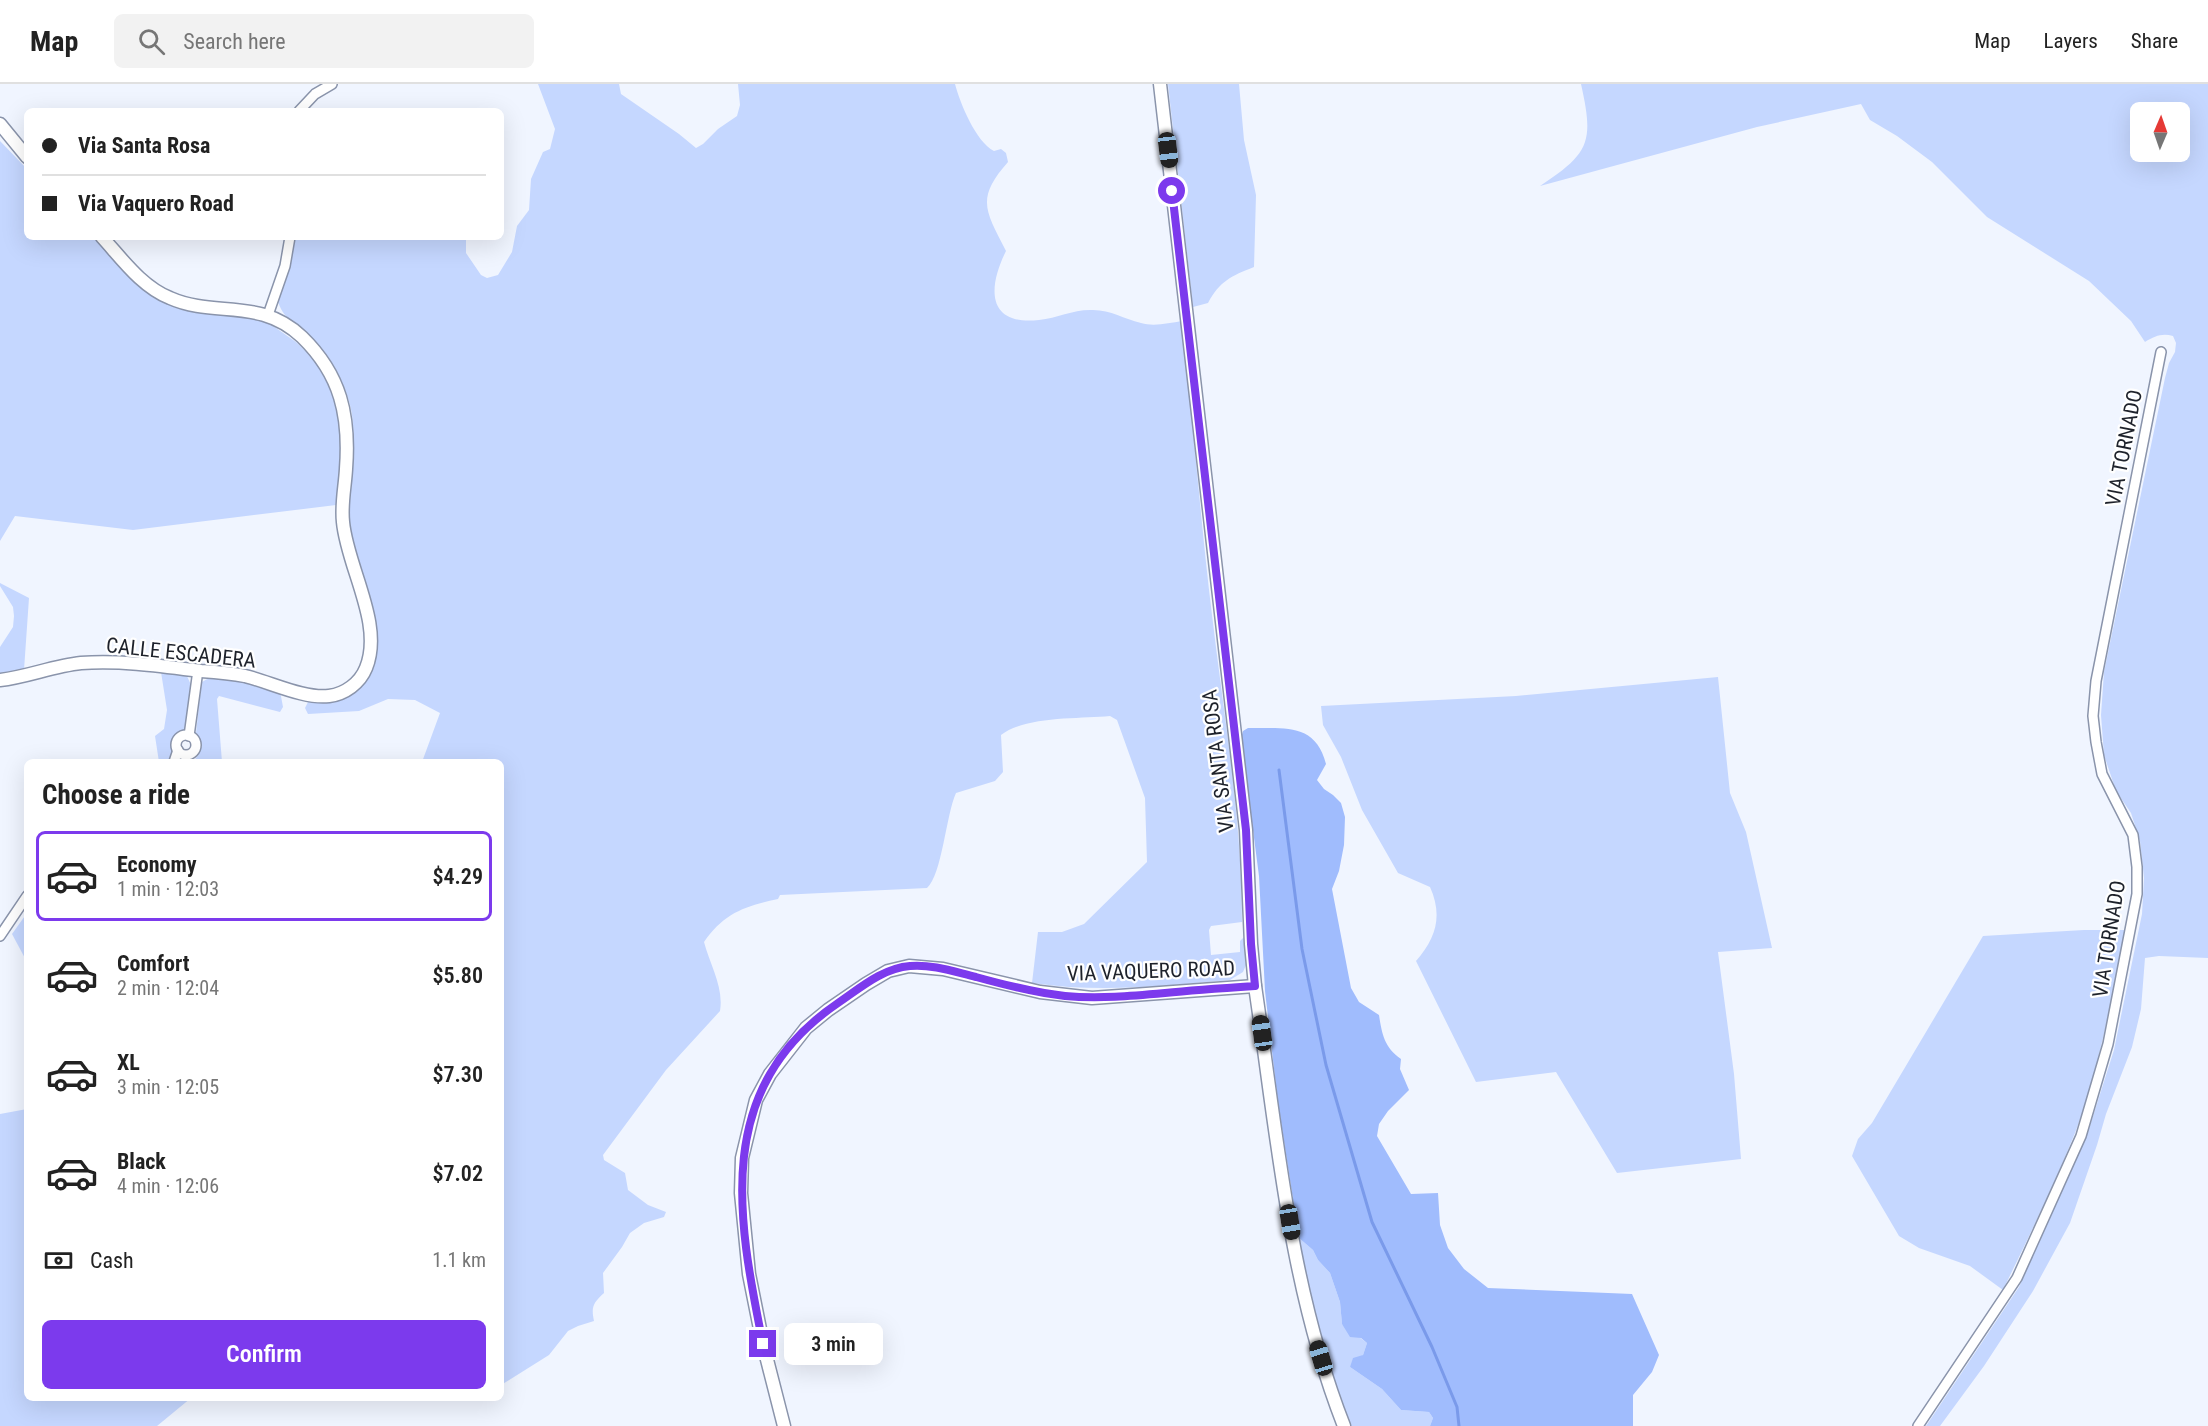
<!DOCTYPE html>
<meta charset="utf-8">
<style>
:root{--surface:#fff;--page:#f2f2f2;--text:#222;--muted:#767676;--line:#e0e0e0;--accent:#7c3aed}
body{margin:0;font-family:"Roboto Condensed",sans-serif;background:var(--page);color:var(--text);height:100vh;display:flex;flex-direction:column;font-size:22px;white-space:nowrap}
*{box-sizing:border-box;margin:0}
p{font-size:20px;color:var(--muted)}
.icon{flex:none;width:33px;height:33px;fill:none;stroke:currentColor;stroke-width:2;stroke-linecap:round;stroke-linejoin:round}
.map{position:relative;flex:1;overflow:hidden}
.details{position:absolute;left:24px;top:675px;width:480px;height:642px;display:flex;flex-direction:column;background:var(--surface);border-radius:9px;box-shadow:0 6px 24px #0002}
.details>*{flex:none}
.top-card{position:absolute;left:24px;top:24px;width:480px;height:132px;border-radius:9px;box-shadow:0 6px 24px #0002;display:grid;align-content:center;height:132px;padding:0 18px;background:var(--surface)}
.needle{width:39px;rotate:2deg}
.controls{position:absolute;left:2130px;top:18px;display:grid;gap:12px}
.controls a{display:grid;place-items:center;width:60px;height:60px;border-radius:9px;background:var(--surface);box-shadow:0 6px 24px #0002;font-size:30px}
.end{position:absolute;width:27px;height:27px;margin:-14px;border:8px solid #7c3aed;background:#fff;box-shadow:0 0 0 3px #fff}
.from{border-radius:50%}
.bubble{position:absolute;height:42px;border-radius:9px;background:var(--surface);box-shadow:0 6px 24px #0002;font-size:20px;font-weight:600;line-height:42px;text-align:center}
.car{position:absolute;width:18px;height:36px;margin:-18px -9px;border-radius:8px;box-shadow:0 0 4px 2px #0007;background:linear-gradient(#222 24%,#8ab4d8 0 40%,#222 0 76%,#8ab4d8 0 86%,#222 0)}
.top-card b{display:flex;align-items:center;gap:21px;height:57px;font-size:22px}
.top-card b+b{border-top:2px solid var(--line)}
.top-card i{width:15px;height:15px;background:var(--text)}
ul{padding:0;list-style:none}
li{display:flex;align-items:center;gap:18px;height:90px;margin:0 12px 9px;padding:0 6px;border:3px solid transparent;border-radius:9px}
li div{flex:1}
li b{display:block;font-size:22px}
li em{font-style:normal;font-weight:600}
li.on{border-color:var(--accent)}
li>.icon{width:54px;height:54px;stroke-width:1.5}
h2{padding:0 18px;font-size:27px;line-height:72px}
.pay{display:flex;align-items:center;gap:15px;height:66px;padding:0 18px;font-size:22px}
.pay p{margin-inline-start:auto}
.primary-button{display:flex;gap:12px;margin-top:auto;padding:12px 18px}
.primary-button a{flex:1;height:69px;border-radius:9px;background:var(--accent);color:#fff;font-size:24px;font-weight:600;line-height:69px;text-align:center}
header{display:flex;align-items:center;gap:36px;box-sizing:border-box;height:84px;padding:0 30px;background:var(--surface);border-bottom:2px solid var(--line)}
header strong{font-size:28px}
nav{display:flex;gap:33px;margin-inline-start:auto;font-size:21px}
.search{width:420px;height:54px;background:var(--page);display:flex;align-items:center;gap:15px;box-sizing:border-box;padding:0 21px;border-radius:9px;color:var(--muted);font-size:22px}
.map>svg:first-child{display:block}
.green{fill:#c5d7ff;fill-rule:evenodd}
.forest{fill:#a0bcfd}
.lines{fill:none;stroke-linecap:round;stroke-linejoin:round}
.stream{stroke:#7a9aea;stroke-width:3}
.minor-casing{stroke:#8a94ab;stroke-width:12}
.tertiary-casing{stroke:#8a94ab;stroke-width:15}
.minor{stroke:#fff;stroke-width:9}
.tertiary{stroke:#fff;stroke-width:12}
.route{stroke:#7c3aed;stroke-width:8}
.labels{text-anchor:middle;stroke-width:4.5;stroke-linejoin:round;paint-order:stroke}
.street-label{font-size:21px;fill:#1e222b;stroke:#fff}
</style>
<header>
<strong>Map</strong>
<div class="search"><svg class="icon" aria-label="search" viewBox="0 0 24 24"><circle cx="10" cy="10" r="6"/><path d="M15 15l6 6"/></svg>Search here</div>
<nav><a>Map</a><a>Layers</a><a>Share</a></nav>
</header>
<div class="map">
<svg width="2208" height="1342" viewBox="0 0 2208 1342">
<rect width="100%" height="100%" fill="#f0f5ff"/>
<g class="green">
<path d="M538 0H619L621 10 679 50 696 64 703 60 718 45 737 32 740 21 738 0H955C960 19 976 58 994 67L1001 65 1006 69 1008 78C975 115 986 127 1006 167 988 203 986 242 1039 236 1058 234 1074 225 1093 226 1111 226 1124 235 1141 239 1154 243 1169 239 1182 237 1193 335 1200 433 1212 531 1224 633 1242 735 1242 838L1211 842 1209 846 1211 871 1240 868V857L1244 853 1246 881 1243 888 1230 896C1161 902 1101 909 1032 899L1038 848H1062L1084 840 1147 778 1145 714 1117 636 1110 632C1079 635 1025 632 1001 651L1003 688 995 697 956 709C946 731 942 791 927 804L780 811 778 815C745 822 724 829 704 858 710 881 724 903 720 927L666 986 603 1071 604 1076 625 1089 628 1106 648 1121 666 1128 664 1133 644 1139 630 1149 622 1163 603 1189 604 1209C593 1219 591 1223 594 1237L578 1242 568 1247 549 1271 501 1301V678H422L440 629 415 616 388 615 359 627 308 630 305 624 309 616 366 595 376 573V560C366 518 351 474 349 430 347 394 359 357 350 321 344 298 332 274 315 257 301 244 285 238 278 218L296 153H466V169L481 191 487 194 498 191 512 168 517 142 529 126 531 95 543 68 550 65 555 45Z"/>
<path d="M1168 0H1239L1244 56 1256 111 1254 183C1231 192 1220 197 1208 219L1193 223Z"/>
<path d="M1581 0H2208V874L2159 872 2145 874 2141 925 2132 963 2106 1030 2097 1061 2070 1139 2033 1207 1984 1282 1940 1342H1926L2019 1203 2088 1048 2114 966 2142 830 2144 794 2140 757 2131 729 2116 707 2104 671 2101 631 2104 588 2165 294 2169 279 2175 268 2176 259 2173 252C2162 249 2155 252 2145 258L2131 237 2089 197 1987 133 1932 78 1897 52 1870 36 1861 20 1757 43 1540 102C1590 69 1594 58 1581 0ZM2140 28H2180V68H2140Z"/>
<polygon points="0,57 27,85 27,153 93,153 144,206 160,216 266,237 296,258 312,273 324,289 338,324 341,369 336,421 133,446 15,432 0,457"/>
<polygon points="0,499 29,514 24,586 0,589 0,563 13,543 14,532 13,523 0,502"/>
<path d="M161 588 187 592 191 601 186 646C173 651 176 656 173 668 172 671 169 674 168 678H159L155 652 164 645 167 626Z"/>
<path d="M1718 593 1730 709 1746 748 1772 864 1718 868 1734 990 1741 1075 1617 1089 1556 988 1476 998 1416 877C1436 854 1443 832 1430 803L1398 789 1362 726 1341 673 1323 641 1321 622 1516 612Z"/>
<polygon points="209,594 236,596 280,607 283,623 280,628 219,612 217,615 222,678 193,678 199,670 202,661 196,649 201,603 202,598"/>
<polygon points="27,829 27,878 12,850"/>
<path d="M2084 846H2126C2111 913 2100 984 2075 1049 2054 1102 2028 1154 2003 1206L1970 1182 1919 1164 1899 1152 1852 1072 1858 1055 1872 1039 1983 852Z"/>
<polygon points="27,1025 27,1314 191,1314 157,1342 0,1342 0,1030"/>
<polygon points="1299,1154 1313,1166 1318,1176 1330,1189 1340,1218 1342,1240 1367,1259 1363,1271 1350,1283 1382,1305 1401,1326 1429,1328 1433,1334 1430,1342 1349,1342 1327,1282 1309,1213"/>
</g>
<path class="forest" d="M1248 644C1284 645 1315 638 1326 680L1317 696 1324 705 1333 711 1341 719 1345 733 1344 761 1339 787 1332 805 1351 904 1359 918 1379 931C1382 950 1384 963 1401 975L1400 985 1409 1006 1388 1027 1379 1040 1377 1052 1411 1110 1438 1109 1440 1141 1448 1164 1464 1185 1488 1204 1632 1210 1659 1271 1652 1288 1633 1311V1342H1430L1433 1334 1429 1328 1401 1326 1382 1305 1350 1283 1353 1274 1363 1271 1367 1259 1361 1254 1350 1253 1342 1240 1340 1218 1330 1189 1318 1176 1313 1166 1299 1154 1278 1019 1265 907 1259 792 1241 654 1243 647Z"/>
<g class="lines">
<polyline class="stream" points="1279,686 1302,865 1326,981 1372,1138 1432,1263 1457,1323 1459,1342"/>
<g class="minor-casing">
<g id="minor">
<polyline points="299,27 315,10 332,0"/>
<polyline points="268,231 285,182 290,153"/>
<circle cx="186" cy="661" r="10"/>
<polyline points="189,652 198,586"/>
<polyline points="174,678 178,666"/>
<polyline points="0,852 27,812"/>
<polyline points="1918,1342 2017,1194 2081,1052 2108,960 2137,810 2137,783 2133,751 2102,690 2096,658 2093,632 2096,597 2161,268"/>
</g>
</g>
<g class="tertiary-casing">
<g id="tertiary">
<path d="M1160 0 1246 746 1251 860 1255 902C1277 1050 1289 1202 1344 1342"/>
<polyline points="0,40 27,73"/>
<path d="M0 596C27 593 53 582 81 579 120 576 162 582 201 587 216 588 230 589 245 592 270 598 304 615 329 612 345 610 360 599 366 584 384 540 347 483 343 438 341 420 345 403 346 385 350 332 341 291 302 253 260 213 215 234 170 214 142 203 122 175 102 153"/>
<polyline points="784,1342 763,1260 749,1190 741,1109 742,1074 756,1016 770,990 806,944 828,926 866,900 888,887 909,882 943,885 1040,908 1092,914 1255,902"/>
</g>
</g>
<use href="#minor" class="minor"/>
<use href="#tertiary" class="tertiary"/>
</g>
<g class="lines">
<path class="route" d="M763 1260C737 1132 713 1004 838 919 860 904 883 884 910 882 932 880 955 888 976 893 1005 901 1035 909 1065 912 1098 915 1132 912 1165 909 1195 906 1225 904 1255 902L1251 860 1246 746 1172 107"/>
</g>
<g class="labels">
<g class="street-label">
<text transform="translate(2124 364) rotate(-79)" y="7">VIA TORNADO</text>
<text transform="translate(181 569) rotate(6)" y="7">CALLE ESCADERA</text>
<text transform="translate(1218 677) rotate(-97)" y="7">VIA SANTA ROSA</text>
<text transform="translate(2109 855) rotate(-81)" y="7">VIA TORNADO</text>
<text transform="translate(1151 887) rotate(-2)" y="7">VIA VAQUERO ROAD</text>
</g>
</g>
</svg>
<div class="controls">
<a><svg class="needle" viewBox="-14 -14 28 28"><path d="M0-13l5 13h-10z" fill="#e53935"/><path d="M0 13l5-13h-10z" fill="#767676"/></svg></a>
</div>
<i class="end from" style="left:1172px;top:107px"></i>
<i class="end" style="left:763px;top:1260px"></i>
<div class="bubble" style="left:784px;top:1239px;width:99px">3 min</div>
<i class="car" style="left:1168px;top:66px;rotate:173deg"></i>
<i class="car" style="left:1262px;top:949px;rotate:352deg"></i>
<i class="car" style="left:1290px;top:1138px;rotate:171deg"></i>
<i class="car" style="left:1321px;top:1274px;rotate:343deg"></i>
<div class="top-card">
<b><i class="from"></i>Via Santa Rosa</b>
<b><i></i>Via Vaquero Road</b>
</div>
<section class="details">
<h2>Choose a ride</h2>
<ul>
<li class="on"><svg class="icon" aria-label="car" viewBox="0 0 24 24"><path d="M5 17H2v-5l4-1 3-4h7l3 4 3 1v5h-3M9 17h6M6 11h13"/><circle cx="7" cy="17" r="2"/><circle cx="17" cy="17" r="2"/></svg><div><b>Economy</b><p>1 min · 12:03</p></div><em>$4.29</em></li>
<li><svg class="icon" aria-label="car" viewBox="0 0 24 24"><path d="M5 17H2v-5l4-1 3-4h7l3 4 3 1v5h-3M9 17h6M6 11h13"/><circle cx="7" cy="17" r="2"/><circle cx="17" cy="17" r="2"/></svg><div><b>Comfort</b><p>2 min · 12:04</p></div><em>$5.80</em></li>
<li><svg class="icon" aria-label="car" viewBox="0 0 24 24"><path d="M5 17H2v-5l4-1 3-4h7l3 4 3 1v5h-3M9 17h6M6 11h13"/><circle cx="7" cy="17" r="2"/><circle cx="17" cy="17" r="2"/></svg><div><b>XL</b><p>3 min · 12:05</p></div><em>$7.30</em></li>
<li><svg class="icon" aria-label="car" viewBox="0 0 24 24"><path d="M5 17H2v-5l4-1 3-4h7l3 4 3 1v5h-3M9 17h6M6 11h13"/><circle cx="7" cy="17" r="2"/><circle cx="17" cy="17" r="2"/></svg><div><b>Black</b><p>4 min · 12:06</p></div><em>$7.02</em></li>
</ul>
<div class="pay"><svg class="icon" aria-label="cash" viewBox="0 0 24 24"><path d="M3 7h18v10H3z"/><circle cx="12" cy="12" r="2"/></svg>Cash<p>1.1 km</p></div>
<div class="primary-button"><a>Confirm</a></div>
</section>
</div>
